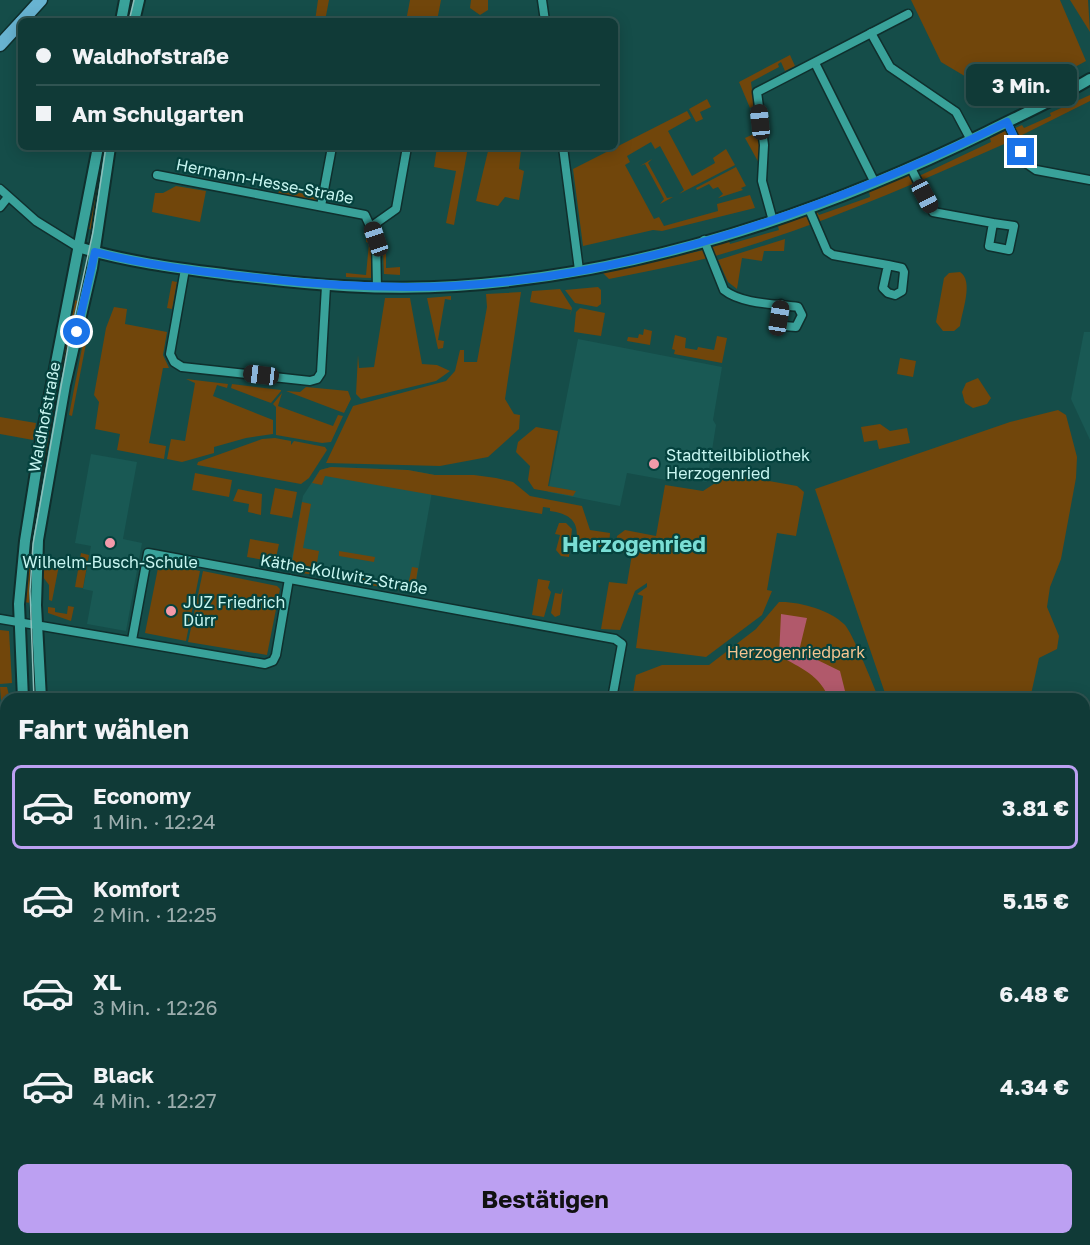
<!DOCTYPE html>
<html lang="de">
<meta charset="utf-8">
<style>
:root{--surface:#103a37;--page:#19413f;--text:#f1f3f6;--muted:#9cadad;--line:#305452;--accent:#bca0f2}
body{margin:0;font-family:"Golos Text",sans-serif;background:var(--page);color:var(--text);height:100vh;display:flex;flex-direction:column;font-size:22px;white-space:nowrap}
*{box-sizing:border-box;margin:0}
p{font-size:20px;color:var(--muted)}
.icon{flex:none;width:33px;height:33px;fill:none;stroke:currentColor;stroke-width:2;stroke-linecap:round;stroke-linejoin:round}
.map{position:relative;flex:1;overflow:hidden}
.details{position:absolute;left:0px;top:693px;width:1090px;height:552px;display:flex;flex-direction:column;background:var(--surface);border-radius:18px 18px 0 0;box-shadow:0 3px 15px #0003,0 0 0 2px var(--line)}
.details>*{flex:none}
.hud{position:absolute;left:18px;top:18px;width:600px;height:132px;border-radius:9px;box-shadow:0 3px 15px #0003,0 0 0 2px var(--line);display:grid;align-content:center;height:132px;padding:0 18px;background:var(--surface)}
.end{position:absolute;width:27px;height:27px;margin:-14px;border:8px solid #1a73e8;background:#fff;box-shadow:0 0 0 3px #fff}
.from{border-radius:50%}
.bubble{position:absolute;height:42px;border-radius:9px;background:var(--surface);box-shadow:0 3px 15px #0003,0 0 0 2px var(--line);font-size:20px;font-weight:700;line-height:42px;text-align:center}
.car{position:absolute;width:18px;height:36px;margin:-18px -9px;border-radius:8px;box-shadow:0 0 4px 2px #0007;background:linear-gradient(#222 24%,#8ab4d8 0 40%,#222 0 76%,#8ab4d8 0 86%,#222 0)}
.hud b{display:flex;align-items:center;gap:21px;height:57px;font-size:22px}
.hud b+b{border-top:2px solid var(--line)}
.hud i{width:15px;height:15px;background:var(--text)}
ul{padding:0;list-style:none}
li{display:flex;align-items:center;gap:18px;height:84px;margin:0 12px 9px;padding:0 6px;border:3px solid transparent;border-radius:9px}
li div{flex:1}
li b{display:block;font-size:22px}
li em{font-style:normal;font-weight:700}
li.current{border-color:var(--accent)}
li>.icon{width:54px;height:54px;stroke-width:1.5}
h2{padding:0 18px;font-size:27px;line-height:72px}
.primary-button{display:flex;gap:12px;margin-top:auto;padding:12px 18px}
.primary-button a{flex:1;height:69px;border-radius:9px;background:var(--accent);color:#111;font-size:24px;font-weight:700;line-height:69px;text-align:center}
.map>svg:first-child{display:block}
.built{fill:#195954}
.green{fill:#71460b}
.water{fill:#b1596b}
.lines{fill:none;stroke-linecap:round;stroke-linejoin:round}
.street-casing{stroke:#0f2f2d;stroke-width:11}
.secondary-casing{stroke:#0f2f2d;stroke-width:14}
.primary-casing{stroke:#0f2f2d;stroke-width:15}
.street{stroke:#39a29a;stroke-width:8}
.secondary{stroke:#39a29a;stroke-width:10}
.primary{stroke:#68b3d1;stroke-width:12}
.tram{stroke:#8ebfbb;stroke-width:1.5}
.route{stroke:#1a73e8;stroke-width:8}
.poi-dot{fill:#f39aaa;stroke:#05423e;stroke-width:2}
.labels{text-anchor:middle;stroke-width:4.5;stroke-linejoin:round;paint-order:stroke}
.street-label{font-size:16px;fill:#c8f6f1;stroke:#05423e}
.poi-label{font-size:16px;fill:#c8f6f1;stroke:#05423e;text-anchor:start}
.park-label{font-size:16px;fill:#f5c490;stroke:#05423e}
.district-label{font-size:22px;font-weight:bold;fill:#7aded5;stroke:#05423e}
</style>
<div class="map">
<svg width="1090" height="1245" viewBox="0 0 1090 1245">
<rect width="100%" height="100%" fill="#154d49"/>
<g class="built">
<polygon points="1084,332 1090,332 1090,440 1071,399"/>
<polygon points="578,339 722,367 713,420 716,425 707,482 668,475 666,480 627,473 620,506 548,492"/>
<polygon points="91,454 137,462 123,539 142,543 126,631 87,624 93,591 83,589 91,546 75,543"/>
<polygon points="331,467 408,470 435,475 414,593 292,570 291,562 303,496 320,470"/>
<polygon points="145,1239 479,1239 478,1245 146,1245"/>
</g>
<g class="green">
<polygon points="318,0 329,0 325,21 315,21"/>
<polygon points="410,0 441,0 437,21 406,21"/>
<polygon points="471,0 488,0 488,10 480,15 470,8"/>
<polygon points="911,0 1060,0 1086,61 1001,107 995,94 941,62"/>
<polygon points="1070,0 1088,0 1090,32"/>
<polygon points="790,55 795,66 785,71 781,62 778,64 779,67 751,82 754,106 750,108 739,82"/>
<polygon points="1090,95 1090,101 1016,138 1013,129 1022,125 1024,128 1051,116 1050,113"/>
<polygon points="707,99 711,107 700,112 703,119 696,122 689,109"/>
<polygon points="687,111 691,118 668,131 692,176 715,163 713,158 726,149 735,165 679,194 684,190 660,146 655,149 651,142 627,156 630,162 625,165 654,219 659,217 664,226 718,211 717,204 750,195 755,208 662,231 653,230 583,246 573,169"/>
<path d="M1006 130 1011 141C912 185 812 229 708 258 675 266 642 272 609 279L602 272 704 250V244L728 238 730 244 779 230 777 223 816 210 819 215 870 197 869 191 917 172 919 176 991 142 990 138Z"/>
<polygon points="756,133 761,142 760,165 745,138"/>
<polygon points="437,147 468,147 454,225 446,223 456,171 434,167"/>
<polygon points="489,147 521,150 519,169 524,171 519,200 505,197 498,206 476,201"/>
<polygon points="99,159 105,160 97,231 89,229"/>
<polygon points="652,159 648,163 667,198 673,197 660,204 664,199 645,164 640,166"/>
<polygon points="736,167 746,186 741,188 743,190 718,198 723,194 718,187 713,189 709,184 697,190 696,188"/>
<polygon points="176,186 206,191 200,222 152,212 155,193 163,193"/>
<polygon points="279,189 321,197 320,202 278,194"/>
<polygon points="367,230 371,239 371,278 346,277 346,273 366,275 369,243 366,242 366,235 364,234"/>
<polygon points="785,239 784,251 764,251 762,261 742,258 737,289 728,282 718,260"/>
<polygon points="383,251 386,251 386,268 400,267 400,275 384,274"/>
<polygon points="78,265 82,266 75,300 80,302 34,570 31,603 23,602 27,541"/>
<path d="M960 272C974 281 962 311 960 326L954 331H943L936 322 944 278 949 273Z"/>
<polygon points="172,281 177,282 172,309 167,308"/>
<polygon points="598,287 601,290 601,304 597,307 575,303 565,290"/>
<polygon points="560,289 572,308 570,316 571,310 530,302 532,291"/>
<polygon points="521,292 505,399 514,414 520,415 519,429 488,457 440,466 326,463 353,406 446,381 455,371 460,350 464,350 464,362 477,362 487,307 486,294"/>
<polygon points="451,296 451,300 445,299 438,340 444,341 443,348 438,349 427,298"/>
<polygon points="385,298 410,298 422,364 437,365 450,371 436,381 361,399 356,394 358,355 359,368 374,367"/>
<polygon points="114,307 127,309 125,324 167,332 163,355 169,368 163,368 149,443 166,446 164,459 117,450 120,434 95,429 99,402 94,395 106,328"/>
<polygon points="580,308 605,313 601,336 574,332 576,312"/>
<polygon points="87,322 90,323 72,416 69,415"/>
<polygon points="644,329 652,331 650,345 627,341 628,337 638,338 639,334 643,335"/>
<polygon points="675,335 686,338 685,348 697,350 698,347 714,350 717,336 727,338 722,363 674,354 675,350 672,349"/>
<polygon points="900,358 916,361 913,377 897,374"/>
<polygon points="978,378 991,398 987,404 973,408 965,403 962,392 966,383"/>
<polygon points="186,379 228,384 227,388 217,385 213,396 273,420 273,434 246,438 214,447 214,453 182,462 167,459 171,439 185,441 195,383"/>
<polygon points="232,384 281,390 281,391 271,403 231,388"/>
<polygon points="306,387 348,391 351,399 344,413 286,391 300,392"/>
<polygon points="282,393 278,406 333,426 338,415 343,416 331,442 322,443 276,435 276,407 273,404"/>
<polygon points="1058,410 1066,415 1077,457 1076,478 1061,559 1050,587 1047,607 1059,636 1057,649 1039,658 1030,699 887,699 815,489 1010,422"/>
<polygon points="0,417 36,423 33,440 0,434"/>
<polygon points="880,424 890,431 907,428 910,443 879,449 877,440 864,442 861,427"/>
<polygon points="536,427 558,431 548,486 576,491 573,496 534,489 528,480 530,466 516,452 518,442"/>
<polygon points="275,438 291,441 291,445 294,441 325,447 327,450 309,478 301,484 197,465 198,462 262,439"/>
<path d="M331 467 408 470 435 475H474L496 478 513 482 530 496 582 506 590 530 610 533 609 549 576 543C580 521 570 514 550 511V508L543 507 542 514 325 476 322 485 312 483 320 470Z"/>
<polygon points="195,473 232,480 229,497 192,490"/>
<polygon points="729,474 797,486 804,492 796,536 777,533 767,590 772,591 762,615 706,657 636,648 643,596 637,594 647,587 647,583 635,591 620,630 601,629 609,582 627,584 632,554 615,551 617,536 625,530 656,536 665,485 703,491"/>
<polygon points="275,488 297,492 292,518 270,514"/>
<polygon points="238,489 262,494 261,515 248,512 249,504 233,501"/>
<polygon points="302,502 311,504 303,548 319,551 315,575 295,572 291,568"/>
<polygon points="559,523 566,523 572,529 569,557 561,556 556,550 560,535 555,534"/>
<polygon points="250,539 279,544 275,562 247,557"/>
<polygon points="339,551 375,557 374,562 339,556"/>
<polygon points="81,553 89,555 83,588 75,587"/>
<polygon points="46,557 60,560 52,601 49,600 49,585 43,577"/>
<polygon points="159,563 200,571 186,641 145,633"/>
<polygon points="412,567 418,568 414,593 337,579 338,573 408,585"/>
<polygon points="203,571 277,586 280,589 267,655 188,642"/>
<polygon points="538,579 550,581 548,588 551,592 544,617 532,615"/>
<polygon points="563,588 560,615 555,617 551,613 555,593 561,594"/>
<path d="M779 602C798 601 830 610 844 624 852 631 873 685 879 699H632L636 675 662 665H709L756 629Z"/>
<polygon points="68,606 74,607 71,621 48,613 48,607 55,608 55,612 67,614"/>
<polygon points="0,630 9,631 12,683 0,684"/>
<polygon points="0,687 7,687 10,699 6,699 6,726 3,726"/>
<polygon points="1084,733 1090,734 1090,1180 1084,1179"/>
<polygon points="1085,1223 1090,1224 1090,1245 1053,1239 1084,1239"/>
<polygon points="472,1239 509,1239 508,1245 471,1245"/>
<polygon points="599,1239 646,1239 645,1245 611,1245"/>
<polygon points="702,1239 732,1239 731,1245 701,1245"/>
<polygon points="914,1239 982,1239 981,1245 913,1245"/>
</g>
<g class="water">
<path d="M781 614 807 618 799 651 840 671 847 699H829C821 676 800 667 779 656Z"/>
<polygon points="1090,799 1090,876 1085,873 1084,801"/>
</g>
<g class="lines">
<g class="street-casing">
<g id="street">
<polyline points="542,0 545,21"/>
<polyline points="871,33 890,67 956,112 971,140"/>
<polyline points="815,63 875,183"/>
<polyline points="1007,122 1026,163 1036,170 1090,180"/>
<polyline points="563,147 579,270"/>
<polyline points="911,168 933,212 993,223 989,246 1009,250 1014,226 993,223"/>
<polyline points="157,175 365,215 376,239 377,288"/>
<polyline points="0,189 36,221 78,247"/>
<polyline points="321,206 332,147"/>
<polyline points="0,207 8,197"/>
<polyline points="809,209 827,251 833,255 888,265 883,288 888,293 895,295 902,291 904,272 902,268 888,265"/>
<polyline points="773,221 762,181 764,145 757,92 908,14"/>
<polyline points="372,226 396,209 407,147"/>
<path d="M704 240 724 290C741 304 776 304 798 307L802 315 796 327 784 326 779 317 781 304"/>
<polyline points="185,269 170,354 174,362 182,367 310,381 317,379 321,373 326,286"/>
<polyline points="0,619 265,664 273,661 276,655 289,579"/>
<polyline points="132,640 148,553 615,639 622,644 612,699"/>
<polyline points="0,767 6,766"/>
<polyline points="0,858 6,856"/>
<polyline points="0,980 6,977"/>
<polyline points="0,1099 6,1095"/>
<polyline points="0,1111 6,1117"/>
<polyline points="1084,1192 1090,1193"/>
<polyline points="0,1224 6,1221"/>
<polyline points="86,1245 96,1239"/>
<polyline points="513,1245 514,1239"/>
<polyline points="586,1245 587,1239"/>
<polyline points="675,1245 676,1239"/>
<polyline points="759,1245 760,1239"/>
<polyline points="851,1245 851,1239"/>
<polyline points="1045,1245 1046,1239"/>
</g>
</g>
<g class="secondary-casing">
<g id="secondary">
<polyline points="121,21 125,0"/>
<polyline points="134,21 139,0"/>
<path d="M78 247C130 263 185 269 239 276 312 285 383 291 456 286 640 274 822 213 987 132 1021 115 1057 99 1090 79"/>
<polyline points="23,699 19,604 25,541 41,440 98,147"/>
<polyline points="41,699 36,605 38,540 65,385 92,268 110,147"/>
<polyline points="127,1239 128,1245"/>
<polyline points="141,1239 142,1245"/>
</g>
</g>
<g class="primary-casing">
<g id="primary">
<polyline points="22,21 41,0"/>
<polyline points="0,45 21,22"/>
</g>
</g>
<use href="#street" class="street"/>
<use href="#secondary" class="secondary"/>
<use href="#primary" class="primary"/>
<g class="tram">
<polyline points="129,21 134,0"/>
<polyline points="34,699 30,591 33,544 68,347 93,232 106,147"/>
<polyline points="134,1239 135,1245"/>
</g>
</g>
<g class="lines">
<path class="route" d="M77 332 95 252C145 265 197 271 249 277 317 285 383 289 452 286 640 277 839 205 1007 122L1021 152"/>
</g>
<g class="poi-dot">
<circle cx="654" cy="464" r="6"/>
<circle cx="110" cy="543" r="6"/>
<circle cx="171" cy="611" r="6"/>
</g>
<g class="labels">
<g class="street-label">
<text transform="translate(265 181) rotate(11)" y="6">Hermann-Hesse-Straße</text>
<text transform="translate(44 417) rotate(-79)" y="6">Waldhofstraße</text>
<text transform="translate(344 574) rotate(10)" y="6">Käthe-Kollwitz-Straße</text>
</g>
<g class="poi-label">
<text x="666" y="461">Stadtteilbibliothek<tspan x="666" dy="18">Herzogenried</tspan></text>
<text x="110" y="568" text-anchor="middle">Wilhelm-Busch-Schule</text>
<text x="183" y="608">JUZ Friedrich<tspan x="183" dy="18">Dürr</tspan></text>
</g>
<g class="park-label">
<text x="796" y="658">Herzogenriedpark</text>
</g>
<g class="district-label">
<text x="634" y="552">Herzogenried</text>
</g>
</g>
</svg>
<i class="end from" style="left:77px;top:332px"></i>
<i class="end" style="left:1021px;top:152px"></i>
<div class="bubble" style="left:966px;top:64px;width:111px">3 Min.</div>
<i class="car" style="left:760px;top:122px;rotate:354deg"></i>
<i class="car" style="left:925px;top:196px;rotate:152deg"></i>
<i class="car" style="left:376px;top:239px;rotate:341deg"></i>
<i class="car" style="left:779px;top:318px;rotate:9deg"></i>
<i class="car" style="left:261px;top:375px;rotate:277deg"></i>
<div class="hud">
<b><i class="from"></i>Waldhofstraße</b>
<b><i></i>Am Schulgarten</b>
</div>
<section class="details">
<h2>Fahrt wählen</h2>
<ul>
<li class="current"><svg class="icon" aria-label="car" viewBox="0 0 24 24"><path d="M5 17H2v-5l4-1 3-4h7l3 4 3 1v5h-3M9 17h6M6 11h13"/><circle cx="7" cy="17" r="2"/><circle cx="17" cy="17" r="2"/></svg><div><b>Economy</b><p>1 Min. · 12:24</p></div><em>3.81 €</em></li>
<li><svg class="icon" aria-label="car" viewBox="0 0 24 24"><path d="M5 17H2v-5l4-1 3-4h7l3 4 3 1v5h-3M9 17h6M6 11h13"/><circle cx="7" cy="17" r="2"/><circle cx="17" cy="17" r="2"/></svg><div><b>Komfort</b><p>2 Min. · 12:25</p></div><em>5.15 €</em></li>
<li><svg class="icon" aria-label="car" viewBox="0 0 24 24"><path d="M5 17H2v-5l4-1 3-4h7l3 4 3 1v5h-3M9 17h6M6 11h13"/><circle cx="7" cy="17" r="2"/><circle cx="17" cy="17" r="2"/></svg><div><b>XL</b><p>3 Min. · 12:26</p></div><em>6.48 €</em></li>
<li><svg class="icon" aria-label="car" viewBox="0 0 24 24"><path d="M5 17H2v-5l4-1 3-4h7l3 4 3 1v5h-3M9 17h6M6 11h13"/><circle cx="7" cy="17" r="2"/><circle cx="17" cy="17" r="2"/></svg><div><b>Black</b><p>4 Min. · 12:27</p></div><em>4.34 €</em></li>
</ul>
<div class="primary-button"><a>Bestätigen</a></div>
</section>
</div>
